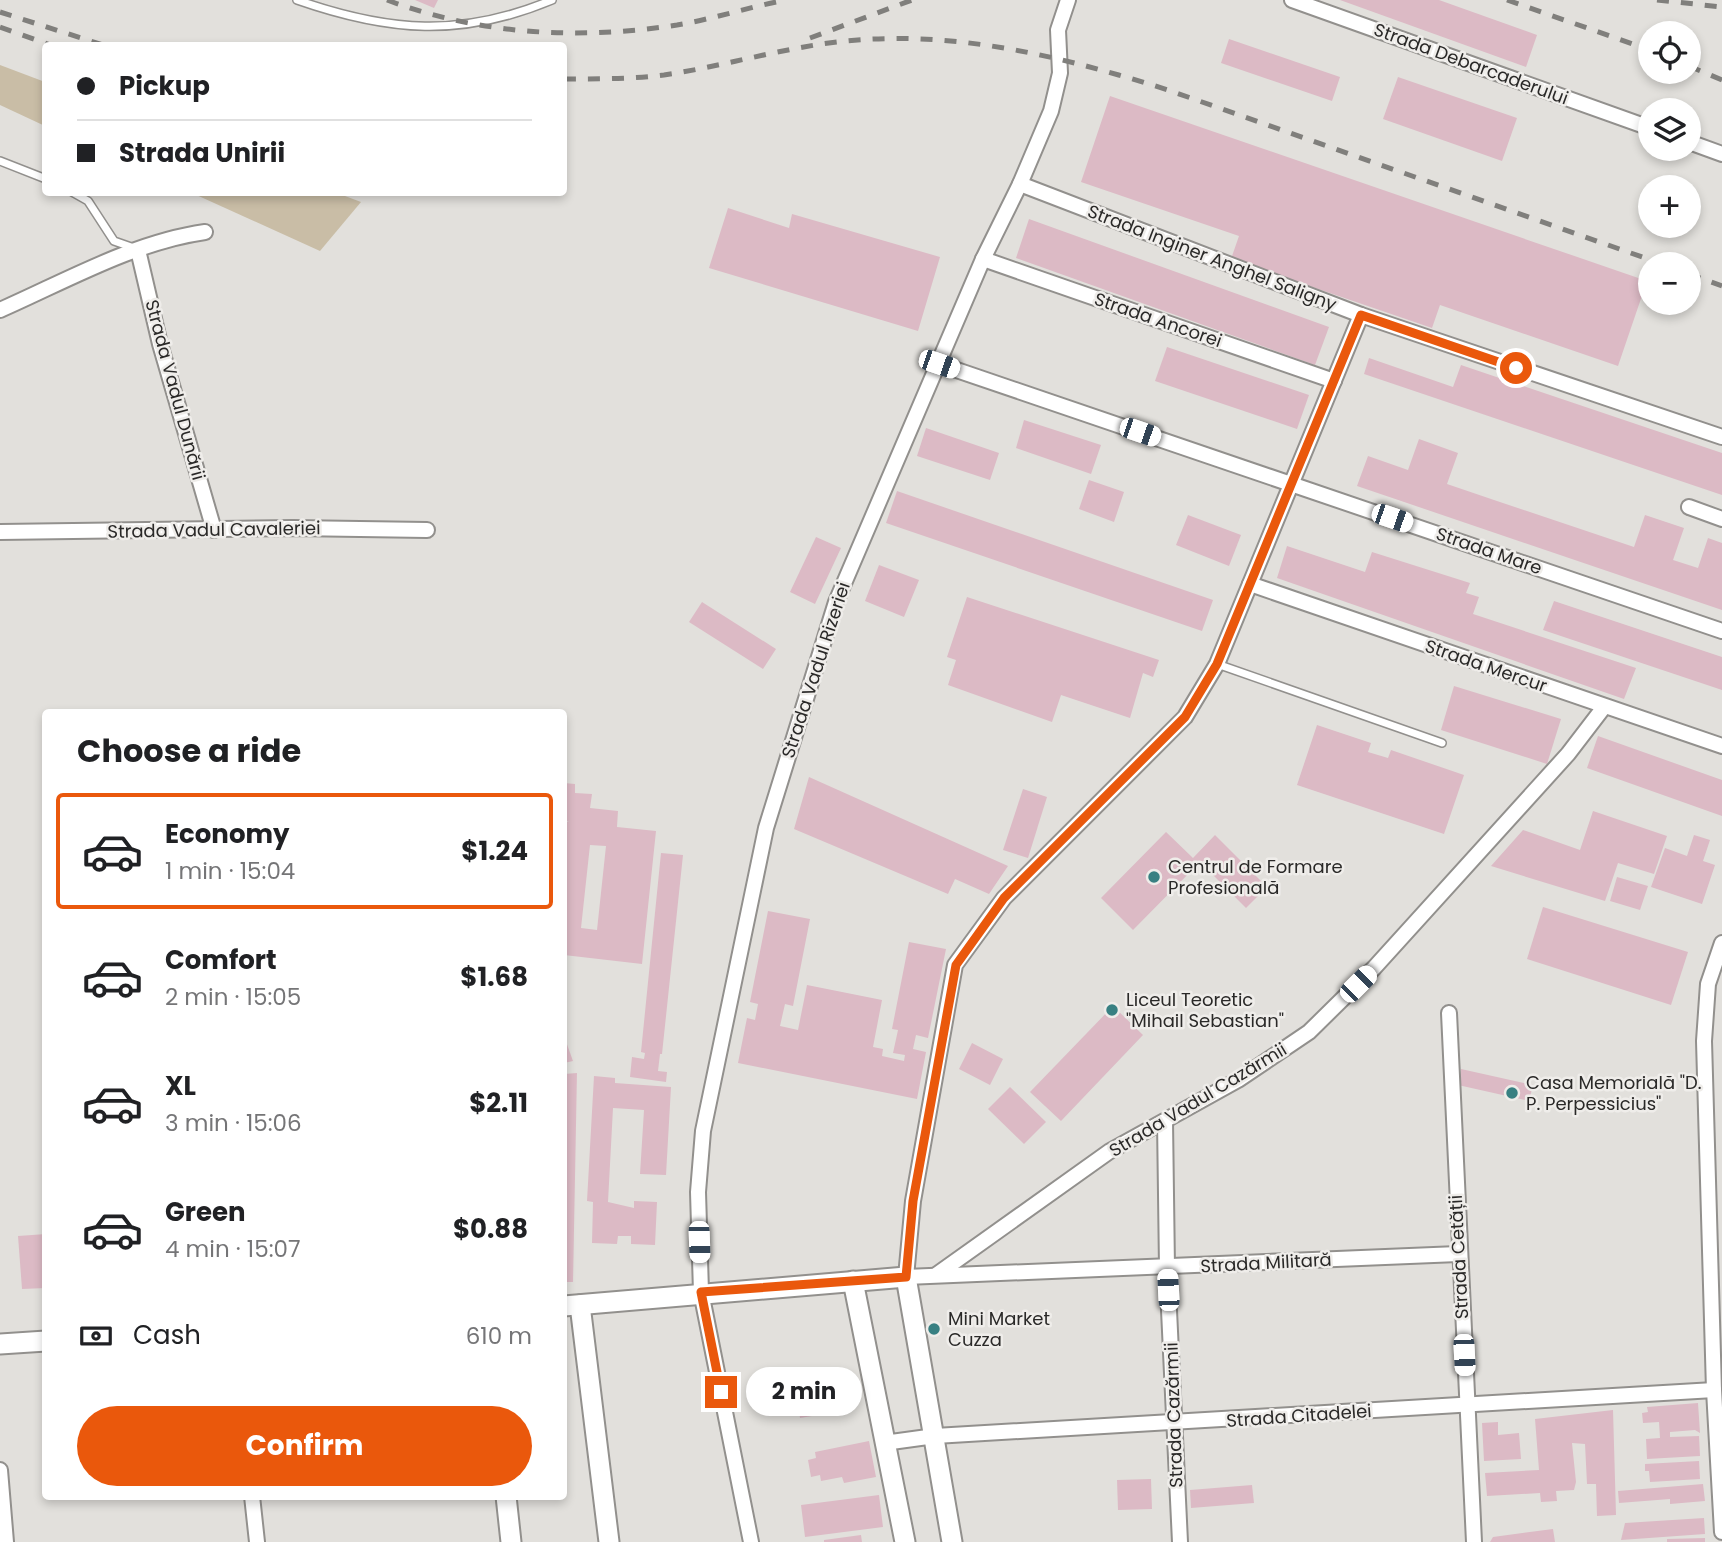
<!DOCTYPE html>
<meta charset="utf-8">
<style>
:root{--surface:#fff;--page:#f6f6f6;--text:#202124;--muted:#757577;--line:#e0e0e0;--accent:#ea580c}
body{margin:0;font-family:Poppins,sans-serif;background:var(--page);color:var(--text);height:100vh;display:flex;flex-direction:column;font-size:26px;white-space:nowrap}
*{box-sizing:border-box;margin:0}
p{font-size:23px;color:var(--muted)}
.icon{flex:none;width:38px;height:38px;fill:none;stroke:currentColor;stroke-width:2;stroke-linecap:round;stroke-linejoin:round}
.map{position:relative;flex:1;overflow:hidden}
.panel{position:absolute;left:42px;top:709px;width:525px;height:791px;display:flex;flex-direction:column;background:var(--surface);border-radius:7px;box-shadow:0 4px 10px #0003}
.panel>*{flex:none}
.top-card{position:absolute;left:42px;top:42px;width:525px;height:154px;border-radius:7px;box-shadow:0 4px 10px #0003;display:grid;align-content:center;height:154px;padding:0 35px;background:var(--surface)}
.buttons{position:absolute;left:1638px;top:21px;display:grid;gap:14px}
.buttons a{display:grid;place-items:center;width:63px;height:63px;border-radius:50%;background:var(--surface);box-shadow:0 4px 10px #0003;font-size:35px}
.end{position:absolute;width:32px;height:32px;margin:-16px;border:9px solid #ea580c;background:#fff;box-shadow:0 0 0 4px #fff}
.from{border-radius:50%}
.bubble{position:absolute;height:49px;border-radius:24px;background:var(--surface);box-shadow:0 4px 10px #0003;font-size:23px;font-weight:700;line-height:49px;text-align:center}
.car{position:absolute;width:21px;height:42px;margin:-21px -10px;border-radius:9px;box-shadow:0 0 5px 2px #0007;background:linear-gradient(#fff 24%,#345 0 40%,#fff 0 76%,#345 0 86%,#fff 0)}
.top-card b{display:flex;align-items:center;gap:24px;height:66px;font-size:26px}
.top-card b+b{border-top:2px solid var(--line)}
.top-card i{width:18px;height:18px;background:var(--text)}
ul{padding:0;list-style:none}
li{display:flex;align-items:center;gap:21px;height:116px;margin:0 14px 10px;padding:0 21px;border:4px solid transparent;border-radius:7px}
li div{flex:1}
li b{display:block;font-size:26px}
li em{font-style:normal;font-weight:700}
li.current{border-color:var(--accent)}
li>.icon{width:63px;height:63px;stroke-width:1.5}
h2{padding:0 35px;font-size:32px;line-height:84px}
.pay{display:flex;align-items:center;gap:18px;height:77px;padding:0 35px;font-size:26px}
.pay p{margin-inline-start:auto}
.primary-button{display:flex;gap:14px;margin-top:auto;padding:14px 35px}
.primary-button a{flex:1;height:80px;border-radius:42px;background:var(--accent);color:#fff;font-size:28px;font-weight:700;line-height:80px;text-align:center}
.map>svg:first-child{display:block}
.green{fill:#c9bda6}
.building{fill:#dcbac5;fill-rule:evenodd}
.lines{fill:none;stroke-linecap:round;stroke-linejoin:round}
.lane-casing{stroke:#92908d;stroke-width:10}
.street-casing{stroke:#92908d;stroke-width:18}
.secondary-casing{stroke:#92908d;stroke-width:23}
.lane{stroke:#fff;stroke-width:7}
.street{stroke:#fff;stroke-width:14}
.secondary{stroke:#fff;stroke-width:19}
.rail{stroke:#807f7c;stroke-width:5;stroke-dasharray:12 12;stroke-linecap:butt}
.route{stroke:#ea580c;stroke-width:9}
.poi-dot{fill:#388082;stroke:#efedea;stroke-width:2.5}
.labels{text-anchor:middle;stroke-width:5;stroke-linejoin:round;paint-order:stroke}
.street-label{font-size:18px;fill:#2a2928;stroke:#efedea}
.poi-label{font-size:18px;fill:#2a2928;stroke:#efedea;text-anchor:start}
</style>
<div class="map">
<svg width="1722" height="1542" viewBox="0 0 1722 1542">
<rect width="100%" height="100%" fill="#e2e0dc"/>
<g class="green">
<polygon points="0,65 45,82 45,126 0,105"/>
<polygon points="192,193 337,193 361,202 320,251"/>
</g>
<g class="building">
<polygon points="415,0 438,0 434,8"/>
<polygon points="1340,0 1439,0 1537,35 1526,67"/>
<polygon points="1229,39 1340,77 1332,101 1221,63"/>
<polygon points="1398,77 1517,118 1502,161 1383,119"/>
<polygon points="1110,96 1647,281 1618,366 1440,305 1432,328 1231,259 1239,236 1081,182"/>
<polygon points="728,208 789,228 792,214 940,257 918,331 709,268"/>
<polygon points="1029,219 1329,327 1315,365 1016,258"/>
<polygon points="1167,347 1309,395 1297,429 1155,381"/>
<polygon points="1369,358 1453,387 1461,365 1722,453 1722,495 1364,374"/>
<polygon points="1024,420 1101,445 1091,474 1016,448"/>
<polygon points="926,428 999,453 990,480 917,456"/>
<polygon points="1419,439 1458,453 1447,484 1494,500 1634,547 1645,515 1684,528 1673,560 1698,568 1708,538 1722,543 1722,610 1357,486 1368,456 1408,470"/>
<polygon points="1089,480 1124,492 1114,522 1079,509"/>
<polygon points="897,491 1213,600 1202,631 886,523"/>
<polygon points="1188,515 1241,535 1229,566 1176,545"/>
<polygon points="816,537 841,548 815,604 790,592"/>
<polygon points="1287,546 1365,572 1372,552 1470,583 1466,593 1479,597 1473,614 1636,668 1624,699 1277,578"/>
<polygon points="879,565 919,580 904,617 865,601"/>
<polygon points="967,597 1159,660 1153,677 1143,673 1130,718 1061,695 1052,722 948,685 956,660 947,657"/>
<polygon points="1554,601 1722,657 1722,690 1543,630"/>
<polygon points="702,602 776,649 763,669 689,622"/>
<polygon points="1454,686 1561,719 1547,764 1441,730"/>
<polygon points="1317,725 1371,743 1368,752 1388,758 1391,750 1464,775 1444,834 1297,785"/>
<polygon points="1598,736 1722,780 1722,816 1587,768"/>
<polygon points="809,777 1008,866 989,894 955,879 948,894 794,829"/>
<path d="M564 783 575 784V793L592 794 590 808 618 811 617 827 656 831 642 964 564 955V823L569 821H564ZM590 845 606 846 597 930 581 928Z"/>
<polygon points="1023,789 1047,797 1028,858 1003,850"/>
<polygon points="1593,811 1667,836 1654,874 1618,863 1605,901 1491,866 1523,830 1580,850"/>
<polygon points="1166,832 1193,858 1215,835 1267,887 1246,908 1200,862 1133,930 1101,898"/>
<polygon points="1694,835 1710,840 1703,861 1715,865 1702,904 1651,887 1665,848 1687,856"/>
<polygon points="661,853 683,855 662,1054 660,1054 658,1071 667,1072 666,1082 630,1077 632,1057 644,1059 645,1053 641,1052"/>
<polygon points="1617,877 1648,886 1640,910 1610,901"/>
<polygon points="1543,907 1688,952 1671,1005 1527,959"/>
<polygon points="768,911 810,919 793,1006 785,1004 780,1026 798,1030 807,985 882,1000 873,1047 883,1049 882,1056 904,1061 905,1055 893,1053 898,1030 892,1029 909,942 946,949 928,1038 916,1035 913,1049 926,1052 917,1099 738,1063 747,1018 755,1020 758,1004 750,1002"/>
<polygon points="1113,1006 1143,1035 1061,1121 1030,1092"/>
<polygon points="564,1036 573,1061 564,1063"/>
<polygon points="972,1043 1003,1059 990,1085 959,1069"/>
<polygon points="1461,1069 1533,1085 1529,1101 1458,1085"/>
<polygon points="577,1073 573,1282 564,1282 564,1074"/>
<polygon points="594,1076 615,1078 615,1083 671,1087 666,1175 640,1174 644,1110 613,1108 608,1202 634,1208 634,1201 657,1202 655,1245 631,1244 631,1236 618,1236 617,1244 592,1243 593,1202 587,1201"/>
<polygon points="1010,1087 1046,1122 1024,1144 988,1109"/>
<polygon points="46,1234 46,1288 22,1289 18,1236"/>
<polygon points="820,1390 824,1414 800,1418 796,1394"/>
<polygon points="1698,1403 1700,1433 1695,1430 1670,1432 1670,1437 1699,1436 1700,1456 1647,1459 1646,1439 1660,1438 1659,1422 1643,1423 1642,1413 1648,1412 1647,1407"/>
<polygon points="1613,1410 1616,1515 1597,1516 1596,1484 1587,1484 1585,1444 1572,1443 1576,1482 1574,1490 1556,1491 1557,1501 1541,1502 1540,1493 1487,1496 1485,1473 1539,1470 1535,1419"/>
<polygon points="1498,1422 1498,1435 1519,1433 1521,1459 1484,1461 1482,1423"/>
<polygon points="869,1441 876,1477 844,1483 842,1477 821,1481 820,1475 811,1477 808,1460 816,1458 815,1452"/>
<polygon points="1699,1461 1700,1479 1650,1482 1649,1471 1645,1471 1645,1464"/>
<polygon points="1151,1479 1152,1509 1118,1510 1117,1480"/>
<polygon points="1703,1484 1705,1501 1670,1504 1670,1499 1619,1503 1618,1491"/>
<polygon points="1252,1485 1254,1503 1191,1508 1190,1490"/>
<polygon points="879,1495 883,1527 805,1537 801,1505"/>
<polygon points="1704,1518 1705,1534 1621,1540 1625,1523"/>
<polygon points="1553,1529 1555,1542 1490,1542 1493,1537"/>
<polygon points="861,1535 862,1542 824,1542 824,1540"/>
<polygon points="1705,1538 1705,1542 1667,1542 1667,1539"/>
</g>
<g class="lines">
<g class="lane-casing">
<g id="lane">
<path d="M297 0C389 32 461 38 552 0"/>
<polyline points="0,161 46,179"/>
<polyline points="72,192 88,201 114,241 134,248"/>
<polyline points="1217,664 1442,743"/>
</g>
</g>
<g class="street-casing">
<g id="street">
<polyline points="1292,0 1650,128"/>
<polyline points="1689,142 1722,154"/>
<polyline points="1020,184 1361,315 1722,437"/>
<polyline points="138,250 160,344 214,530"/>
<polyline points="983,259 1334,381"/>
<path d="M0 310C66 281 134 242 205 232"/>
<polyline points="1361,315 1217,664 1185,717 1004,898 955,965 913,1201 906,1277 1458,1254"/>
<polyline points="939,364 1722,631"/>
<polyline points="1689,507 1722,519"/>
<polyline points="0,532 293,528 427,530"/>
<polyline points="1250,584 1722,746"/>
<polyline points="1722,943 1708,984 1704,1041 1714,1390 1722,1532"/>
<polyline points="1449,1013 1474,1542"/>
<polyline points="1165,1121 1167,1268 1180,1542"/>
<polyline points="936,1275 1110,1151 1238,1080 1309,1032 1374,968 1568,754 1604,707"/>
<polyline points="884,1443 935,1436 1714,1390"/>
<polyline points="0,1470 6,1542"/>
<polyline points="252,1496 257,1542"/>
<polyline points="751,1542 701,1292 698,1192 703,1131 766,828 836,602 983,259 1020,184 1051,111 1060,73 1058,30 1068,0"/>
</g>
</g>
<g class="secondary-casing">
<g id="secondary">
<polyline points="853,1281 905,1542"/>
<polyline points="580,1305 609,1542"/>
<polyline points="564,1306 906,1277 952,1542"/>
<polyline points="0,1344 46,1341"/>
<polyline points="506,1496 511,1542"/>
</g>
</g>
<use href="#lane" class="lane"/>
<use href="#street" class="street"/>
<use href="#secondary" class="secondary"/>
<g class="rail">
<path d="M387 0C480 35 579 40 677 25 713 19 749 7 786 0"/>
<polyline points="1507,0 1650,50"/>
<polyline points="1657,0 1722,7"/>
<polyline points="0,12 106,46"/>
<polyline points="0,27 53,46"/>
<polyline points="810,38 912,0"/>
<polyline points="1689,66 1722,80"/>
<path d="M564 79C597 79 631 79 664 75 725 66 785 47 846 41 957 30 1064 57 1168 90L1662 264"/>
<polyline points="1689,274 1722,286"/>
</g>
</g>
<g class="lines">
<polyline class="route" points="721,1392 701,1292 906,1277 913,1201 956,965 1004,898 1185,717 1217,664 1361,315 1516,368"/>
</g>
<g class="poi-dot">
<circle cx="1154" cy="877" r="7"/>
<circle cx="1112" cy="1010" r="7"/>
<circle cx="1512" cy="1093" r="7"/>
<circle cx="934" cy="1329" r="7"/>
</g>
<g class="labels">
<g class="street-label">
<text transform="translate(1471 64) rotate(20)" y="6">Strada Debarcaderului</text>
<text transform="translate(1212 258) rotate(21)" y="6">Strada Inginer Anghel Saligny</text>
<text transform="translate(1158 320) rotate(19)" y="6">Strada Ancorei</text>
<text transform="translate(175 390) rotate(75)" y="6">Strada Vadul Dunării</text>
<text transform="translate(214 530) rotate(-1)" y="6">Strada Vadul Cavaleriei</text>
<text transform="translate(1489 551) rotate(19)" y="6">Strada Mare</text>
<text transform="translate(1486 666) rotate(19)" y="6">Strada Mercur</text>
<text transform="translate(816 670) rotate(-72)" y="6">Strada Vadul Rizeriei</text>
<text transform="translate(1198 1100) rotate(-31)" y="6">Strada Vadul Cazărmii</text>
<text transform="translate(1459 1257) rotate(-93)" y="6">Strada Cetății</text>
<text transform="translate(1266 1263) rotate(-3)" y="6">Strada Militară</text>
<text transform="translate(1174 1415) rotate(-92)" y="6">Strada Cazărmii</text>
<text transform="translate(1299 1416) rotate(-4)" y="6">Strada Citadelei</text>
</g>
<g class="poi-label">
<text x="1168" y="873">Centrul de Formare<tspan x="1168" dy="21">Profesională</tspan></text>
<text x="1126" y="1006">Liceul Teoretic<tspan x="1126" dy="21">"Mihail Sebastian"</tspan></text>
<text x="1526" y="1089">Casa Memorială "D.<tspan x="1526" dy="21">P. Perpessicius"</tspan></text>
<text x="948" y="1325">Mini Market<tspan x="948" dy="21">Cuzza</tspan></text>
</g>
</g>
</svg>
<div class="buttons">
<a><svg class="icon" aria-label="locate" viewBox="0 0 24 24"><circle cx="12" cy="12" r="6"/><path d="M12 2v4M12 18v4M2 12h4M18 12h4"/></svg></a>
<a><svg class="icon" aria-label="layers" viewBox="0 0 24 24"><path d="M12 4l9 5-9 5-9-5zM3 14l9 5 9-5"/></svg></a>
<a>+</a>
<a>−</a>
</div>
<i class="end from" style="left:1516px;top:368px"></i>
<i class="end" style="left:721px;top:1392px"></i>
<div class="bubble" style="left:746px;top:1367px;width:116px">2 min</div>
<i class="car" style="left:939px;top:364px;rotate:109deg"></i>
<i class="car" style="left:1140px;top:432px;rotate:109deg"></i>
<i class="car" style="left:1392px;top:518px;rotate:109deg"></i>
<i class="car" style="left:1358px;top:984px;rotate:45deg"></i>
<i class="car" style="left:699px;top:1242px;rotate:178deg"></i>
<i class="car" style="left:1168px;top:1290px;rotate:357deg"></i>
<i class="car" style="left:1464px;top:1355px;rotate:177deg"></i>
<div class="top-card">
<b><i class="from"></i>Pickup</b>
<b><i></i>Strada Unirii</b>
</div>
<section class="panel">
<h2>Choose a ride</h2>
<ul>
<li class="current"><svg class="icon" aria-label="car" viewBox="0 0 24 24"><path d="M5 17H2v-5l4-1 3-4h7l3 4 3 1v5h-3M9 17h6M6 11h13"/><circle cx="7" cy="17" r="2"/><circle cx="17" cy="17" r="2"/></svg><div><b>Economy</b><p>1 min · 15:04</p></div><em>$1.24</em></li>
<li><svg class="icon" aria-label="car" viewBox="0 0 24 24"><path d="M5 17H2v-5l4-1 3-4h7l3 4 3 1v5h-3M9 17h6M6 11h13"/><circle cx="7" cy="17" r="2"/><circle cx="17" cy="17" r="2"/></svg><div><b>Comfort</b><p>2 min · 15:05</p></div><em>$1.68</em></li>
<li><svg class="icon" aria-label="car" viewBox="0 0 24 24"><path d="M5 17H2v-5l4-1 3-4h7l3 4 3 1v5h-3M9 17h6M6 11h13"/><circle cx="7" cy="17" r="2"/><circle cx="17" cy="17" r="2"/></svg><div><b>XL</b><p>3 min · 15:06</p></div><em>$2.11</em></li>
<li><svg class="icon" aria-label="car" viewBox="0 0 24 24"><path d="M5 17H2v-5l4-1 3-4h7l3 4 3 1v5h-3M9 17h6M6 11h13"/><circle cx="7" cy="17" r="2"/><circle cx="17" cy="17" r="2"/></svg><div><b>Green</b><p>4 min · 15:07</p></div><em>$0.88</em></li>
</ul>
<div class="pay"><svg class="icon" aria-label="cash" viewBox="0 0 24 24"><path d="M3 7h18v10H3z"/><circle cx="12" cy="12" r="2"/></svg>Cash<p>610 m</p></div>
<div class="primary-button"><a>Confirm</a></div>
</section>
</div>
